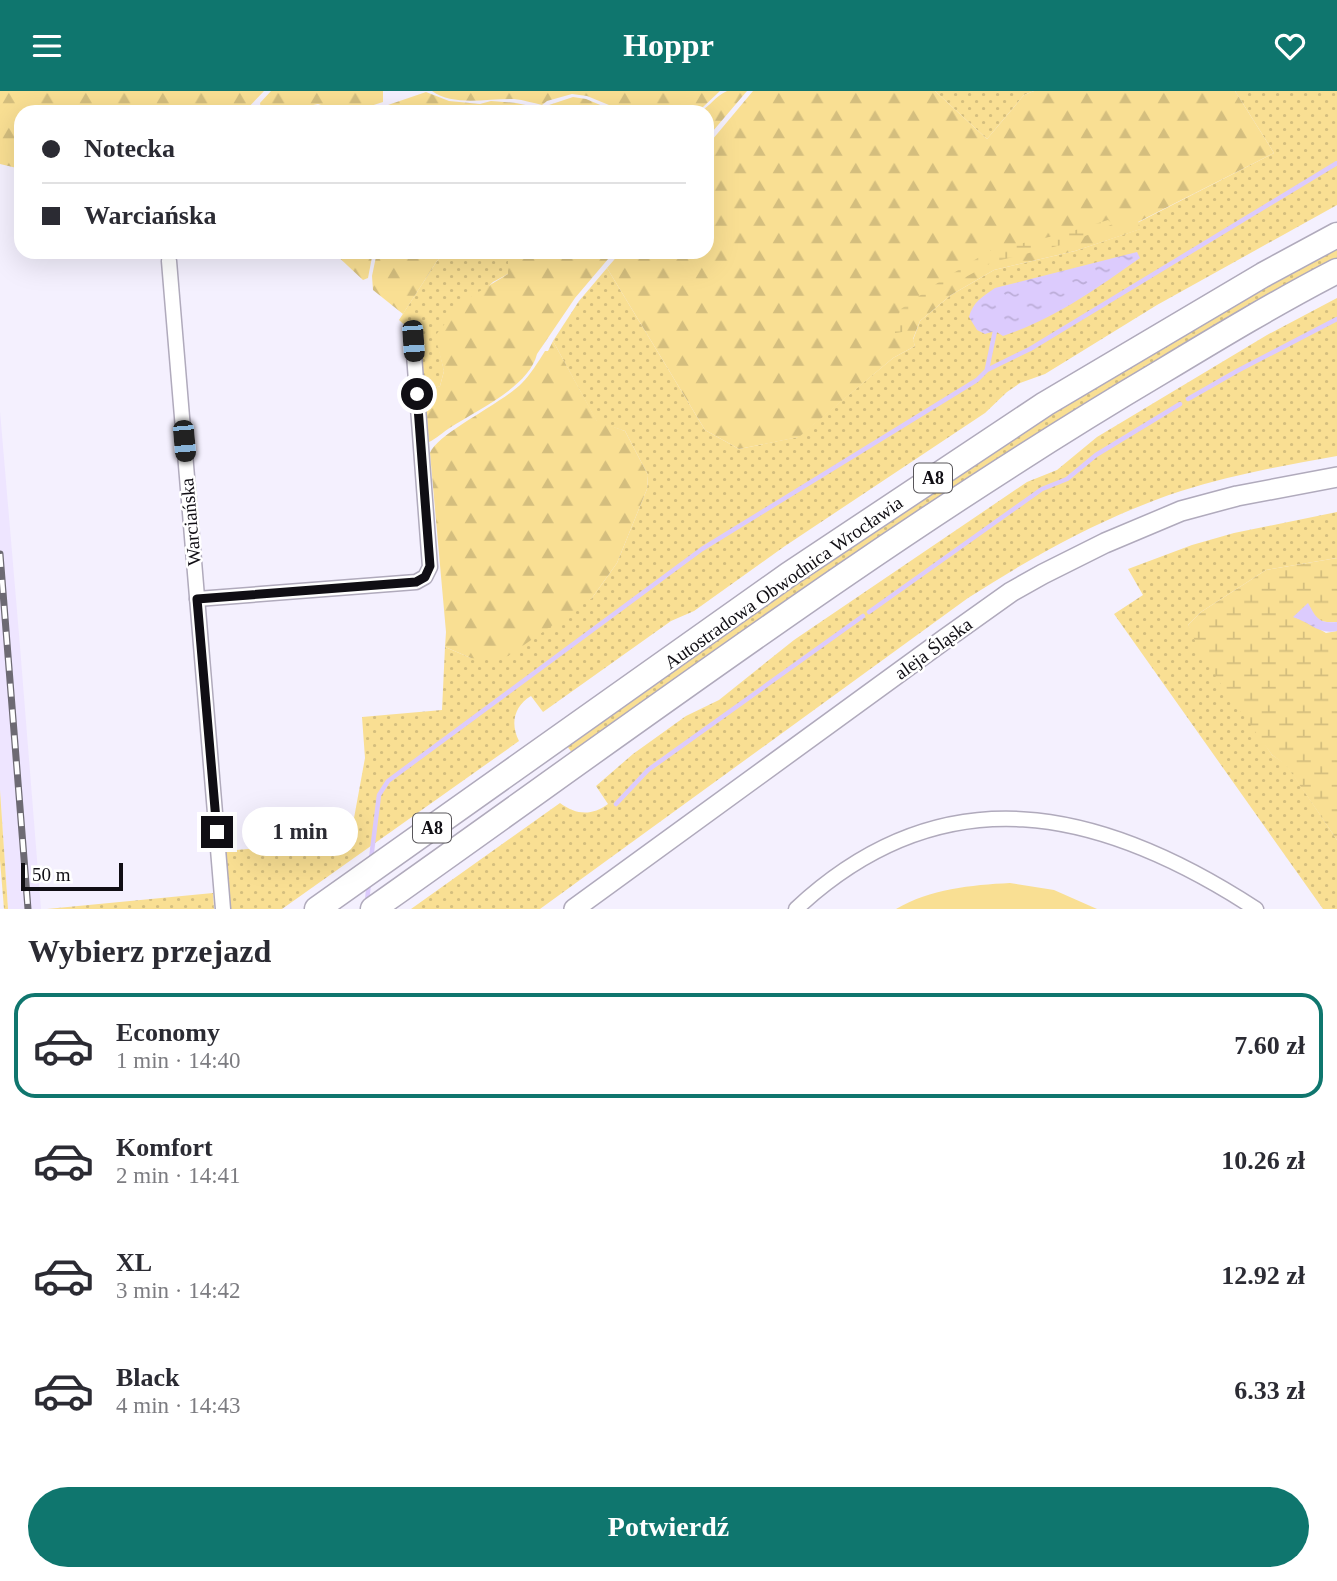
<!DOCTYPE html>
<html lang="pl">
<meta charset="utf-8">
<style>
:root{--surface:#fff;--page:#f2f2f3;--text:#2b2b33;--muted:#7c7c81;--line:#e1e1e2;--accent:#0f766e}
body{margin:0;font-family:"Times New Roman",serif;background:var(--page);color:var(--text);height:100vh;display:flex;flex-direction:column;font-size:26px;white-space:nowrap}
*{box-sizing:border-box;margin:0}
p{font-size:23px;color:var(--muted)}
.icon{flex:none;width:38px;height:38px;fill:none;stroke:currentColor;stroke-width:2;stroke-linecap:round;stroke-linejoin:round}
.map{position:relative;height:818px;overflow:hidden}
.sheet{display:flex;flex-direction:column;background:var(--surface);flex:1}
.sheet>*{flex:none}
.hud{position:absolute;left:14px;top:14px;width:700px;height:154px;border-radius:21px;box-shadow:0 7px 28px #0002;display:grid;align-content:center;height:154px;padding:0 28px;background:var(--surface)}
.scale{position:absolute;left:21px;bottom:18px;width:102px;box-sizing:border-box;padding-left:7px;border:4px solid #100e14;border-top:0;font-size:19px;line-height:24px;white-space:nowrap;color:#100e14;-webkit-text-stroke:5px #fff;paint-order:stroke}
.end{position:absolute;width:32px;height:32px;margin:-16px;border:9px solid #100e14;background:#fff;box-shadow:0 0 0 4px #fff}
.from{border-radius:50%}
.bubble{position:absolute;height:49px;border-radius:24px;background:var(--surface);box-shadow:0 7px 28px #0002;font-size:23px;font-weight:700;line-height:49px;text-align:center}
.car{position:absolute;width:21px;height:42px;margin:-21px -10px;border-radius:9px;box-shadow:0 0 5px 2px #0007;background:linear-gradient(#222 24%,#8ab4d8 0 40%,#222 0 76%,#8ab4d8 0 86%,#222 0)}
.hud b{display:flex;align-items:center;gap:24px;height:66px;font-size:26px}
.hud b+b{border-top:2px solid var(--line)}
.hud i{width:18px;height:18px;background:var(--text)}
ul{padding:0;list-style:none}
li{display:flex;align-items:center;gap:21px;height:105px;margin:0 14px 10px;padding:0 14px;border:4px solid transparent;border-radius:21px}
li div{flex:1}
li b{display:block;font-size:26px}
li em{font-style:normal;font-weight:700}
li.selected{border-color:var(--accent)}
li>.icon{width:63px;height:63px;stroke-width:1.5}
h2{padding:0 28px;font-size:32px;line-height:84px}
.primary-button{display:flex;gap:14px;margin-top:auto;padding:14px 28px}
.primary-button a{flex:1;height:80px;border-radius:42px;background:var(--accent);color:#fff;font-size:28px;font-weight:700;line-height:80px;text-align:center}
header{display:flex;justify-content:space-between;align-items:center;height:91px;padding:0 28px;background:var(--accent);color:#fff;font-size:32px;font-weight:700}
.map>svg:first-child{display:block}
.built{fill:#eee5ff}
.grass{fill:url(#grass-dots)}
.forest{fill:url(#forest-firs)}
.wetland{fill:url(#wetland-marsh)}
.garden{fill:#f9df93}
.water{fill:url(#water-ripples)}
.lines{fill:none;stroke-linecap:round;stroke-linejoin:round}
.stream{stroke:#dccbfd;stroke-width:4.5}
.street-casing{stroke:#b0aabc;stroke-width:17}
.secondary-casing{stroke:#b0aabc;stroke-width:22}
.highway-casing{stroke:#b0aabc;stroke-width:27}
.street{stroke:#fff;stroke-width:14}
.secondary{stroke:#fff;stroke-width:19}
.highway{stroke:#fff;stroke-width:24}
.rail-casing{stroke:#6d6a73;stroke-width:7}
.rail{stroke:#fff;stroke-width:4.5;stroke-dasharray:13;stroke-linecap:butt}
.route{stroke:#100e14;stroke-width:9}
.labels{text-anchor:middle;stroke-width:5;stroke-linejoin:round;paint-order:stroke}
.shield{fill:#fff;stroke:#58565a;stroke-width:2}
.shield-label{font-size:18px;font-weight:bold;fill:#100e14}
.street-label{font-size:19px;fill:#100e14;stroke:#fff}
</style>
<header><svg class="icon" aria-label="menu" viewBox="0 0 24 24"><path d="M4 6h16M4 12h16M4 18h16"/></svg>Hoppr<svg class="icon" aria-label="heart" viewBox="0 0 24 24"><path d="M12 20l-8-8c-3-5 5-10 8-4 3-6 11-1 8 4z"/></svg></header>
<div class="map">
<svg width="1337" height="818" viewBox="0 0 1337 818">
<defs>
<pattern id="grass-dots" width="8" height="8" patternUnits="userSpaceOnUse" patternTransform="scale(1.75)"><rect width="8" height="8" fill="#f9df93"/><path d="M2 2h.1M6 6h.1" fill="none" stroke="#d4be7e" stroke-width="1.8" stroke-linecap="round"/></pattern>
<pattern id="forest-firs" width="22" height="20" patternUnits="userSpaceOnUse" patternTransform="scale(1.75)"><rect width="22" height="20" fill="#f9df93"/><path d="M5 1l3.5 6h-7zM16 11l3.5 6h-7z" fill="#d4be7e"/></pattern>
<pattern id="wetland-marsh" width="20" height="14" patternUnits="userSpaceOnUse" patternTransform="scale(1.75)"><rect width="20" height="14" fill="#f9df93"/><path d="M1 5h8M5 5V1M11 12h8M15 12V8" fill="none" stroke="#d4be7e"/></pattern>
<pattern id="water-ripples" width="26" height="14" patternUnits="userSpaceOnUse" patternTransform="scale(1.75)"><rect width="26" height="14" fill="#dccbfd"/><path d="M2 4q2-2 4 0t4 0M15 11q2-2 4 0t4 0" fill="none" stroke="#bcadd8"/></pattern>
</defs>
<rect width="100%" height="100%" fill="#f4f0fe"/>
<polygon class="built" points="0,320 19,543 41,818 8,818 0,699"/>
<g class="grass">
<polygon points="935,0 1034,0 1024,4 987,48"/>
<path d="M1235 0H1337V114L1157 214 1045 283 1020 292 1007 301 985 322 785 455 694 520 671 530 543 621 531 605C514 615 510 633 519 650L282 818H230L225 760 350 749 365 667 362 626 442 619 445 556 471 567 592 507 617 472 647 398 648 384 625 340 597 331 553 250 579 210 607 177 705 339 739 358 798 346 893 267 915 255 913 249 920 230 951 204 994 179 1075 160 1140 138 1137 132 1274 62Z"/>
<path d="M1337 156V167L1304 185 573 663 567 655C716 550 864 443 1017 345 1122 278 1229 217 1337 156Z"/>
<polygon points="447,161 508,161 508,183 493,191 436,245 444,280 440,295 425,303 421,249 399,229 437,170"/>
<path d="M1337 207V365C1285 374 1232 384 1181 400 1105 425 1035 464 968 507L540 818H411L560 712C576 724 592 725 608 713L596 695 633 663 686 625 719 609 794 549 1027 391 1057 379 1097 346 1267 244Z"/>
<polygon points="1337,421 1337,467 1266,479 1201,521 1188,534 1272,664 1286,673 1337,749 1337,818 1323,818 1114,523 1143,504 1128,478 1192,454 1234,442"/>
<polygon points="0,699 8,818 4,818 0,769"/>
<polygon points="213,802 214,818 47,818"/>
</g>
<g class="forest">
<polygon points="0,0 264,0 244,21 21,21 21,78 0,73"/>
<polygon points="271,0 383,0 383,11 352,21 342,21 318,13 289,19 283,17 261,18 260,12"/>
<path d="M432 0H720L703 16 684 21H626L587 5 572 3 547 10 542 14C533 12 524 9 514 8 489 7 454 16 432 0Z"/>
<path d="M727 0H747L707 47V21H699C710 16 715 5 727 0Z"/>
<polygon points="753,0 935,0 987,48 1024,4 1034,0 1235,0 1274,62 1138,131 1141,138 1075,160 994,179 951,204 920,230 913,248 915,255 893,267 799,346 739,358 705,339 607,177 620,162 624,161 707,161 707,55"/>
<polygon points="426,1 449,10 480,13 491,10 516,12 540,17 573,6 586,8 617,21 388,21 388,14"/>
<polygon points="333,161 373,161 368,187 363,189"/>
<polygon points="377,161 447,161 437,170 403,223 373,199 372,185"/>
<path d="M508 161H614L575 207 537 263C529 296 477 319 451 336 443 341 436 348 429 351L425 303 440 295 444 280 435 245 462 211 508 183Z"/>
<path d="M553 250 597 330 625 340 648 384 647 398 617 472 592 507 508 565 491 569 471 567 445 556 446 541 430 362C438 342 503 312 522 292 531 283 538 271 545 260H548Z"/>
</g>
<g class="wetland">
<polygon points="1108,129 1113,133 1069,152 993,171 944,198 910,224 902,241 895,242 895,232 901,218 939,191 989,160 1066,142"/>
<path d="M1337 467V531C1322 532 1309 528 1294 526L1308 531 1326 542 1337 540V749L1286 674 1272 664 1218 589 1199 559 1188 534 1201 521 1266 479Z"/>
</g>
<path class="garden" d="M1010 792 1054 799 1097 818H896C930 798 971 794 1010 792Z"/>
<g class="water">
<path d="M1137 161 1140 167C1096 198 1054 228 1003 245L995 240 985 243 977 239 969 226C973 211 982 206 995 197Z"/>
<path d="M1308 512C1316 527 1319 533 1337 531V540C1318 544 1310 531 1293 526Z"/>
</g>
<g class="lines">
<g class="stream">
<polyline points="987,278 995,240"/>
<polyline points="1188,308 1237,280 1337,228"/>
<polyline points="869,521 1042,398 1067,388 1096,364 1180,313"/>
<polyline points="616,713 648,679 863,525"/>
<polyline points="371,768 379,704 388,690 702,458 977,289 987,279 1030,258 1337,72"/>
<polyline points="367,810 369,791"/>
</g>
<g class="street-casing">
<g id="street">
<polyline points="169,170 223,818"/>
<polyline points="197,508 416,491 425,486 430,476 413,250"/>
<path d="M796 818C944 680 1101 717 1256 818"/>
</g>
</g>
<g class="secondary-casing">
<polyline id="secondary" points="574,818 945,548 1011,501 1043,483 1105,452 1181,420 1237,405 1337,386"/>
</g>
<g class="highway-casing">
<g id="highway">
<polyline points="317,818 788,484 1045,313 1263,184 1337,144"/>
<path d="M373 818C632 635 887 443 1161 281 1219 246 1277 211 1337 180"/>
</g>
</g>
<use href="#street" class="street"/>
<use href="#secondary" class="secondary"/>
<use href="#highway" class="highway"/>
<g class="rail-casing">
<polyline id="rail" points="0,463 28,818"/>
</g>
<use href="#rail" class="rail"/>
</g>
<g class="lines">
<polyline class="route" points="217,741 197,508 416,491 425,486 430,475 417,303"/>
</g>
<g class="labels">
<g class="shield">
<rect x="914" y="372.5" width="38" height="29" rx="5"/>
<rect x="413" y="722.5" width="38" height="29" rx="5"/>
</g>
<g class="shield-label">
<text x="933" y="393">A8</text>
<text x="432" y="743">A8</text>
</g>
<g class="street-label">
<text transform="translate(190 431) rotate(-95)" y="7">Warciańska</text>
<text transform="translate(783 491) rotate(-35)" y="7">Autostradowa Obwodnica Wrocławia</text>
<text transform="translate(933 557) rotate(-36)" y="7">aleja Śląska</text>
</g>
</g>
</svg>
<div class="scale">50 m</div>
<i class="end from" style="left:417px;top:303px"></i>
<i class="end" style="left:217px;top:741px"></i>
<div class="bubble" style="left:242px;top:716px;width:116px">1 min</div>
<i class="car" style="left:413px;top:250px;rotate:176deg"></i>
<i class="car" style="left:184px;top:350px;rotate:175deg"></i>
<div class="hud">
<b><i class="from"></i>Notecka</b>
<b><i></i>Warciańska</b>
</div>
</div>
<section class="sheet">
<h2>Wybierz przejazd</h2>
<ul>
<li class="selected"><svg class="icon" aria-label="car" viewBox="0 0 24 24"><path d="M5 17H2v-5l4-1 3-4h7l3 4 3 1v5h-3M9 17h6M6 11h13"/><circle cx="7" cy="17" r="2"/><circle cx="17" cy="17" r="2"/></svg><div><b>Economy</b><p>1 min · 14:40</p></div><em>7.60 zł</em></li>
<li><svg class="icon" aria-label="car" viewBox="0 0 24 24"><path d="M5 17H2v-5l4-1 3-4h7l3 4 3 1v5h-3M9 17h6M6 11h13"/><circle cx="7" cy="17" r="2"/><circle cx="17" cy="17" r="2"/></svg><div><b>Komfort</b><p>2 min · 14:41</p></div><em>10.26 zł</em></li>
<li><svg class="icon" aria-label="car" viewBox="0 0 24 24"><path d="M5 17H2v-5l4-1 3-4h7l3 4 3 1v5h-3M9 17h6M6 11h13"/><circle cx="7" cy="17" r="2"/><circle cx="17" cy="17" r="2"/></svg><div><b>XL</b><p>3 min · 14:42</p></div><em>12.92 zł</em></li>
<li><svg class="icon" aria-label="car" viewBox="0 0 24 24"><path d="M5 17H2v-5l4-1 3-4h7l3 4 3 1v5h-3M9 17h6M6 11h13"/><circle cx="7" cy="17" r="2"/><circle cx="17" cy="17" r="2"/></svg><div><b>Black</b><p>4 min · 14:43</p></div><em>6.33 zł</em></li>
</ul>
<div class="primary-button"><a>Potwierdź</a></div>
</section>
